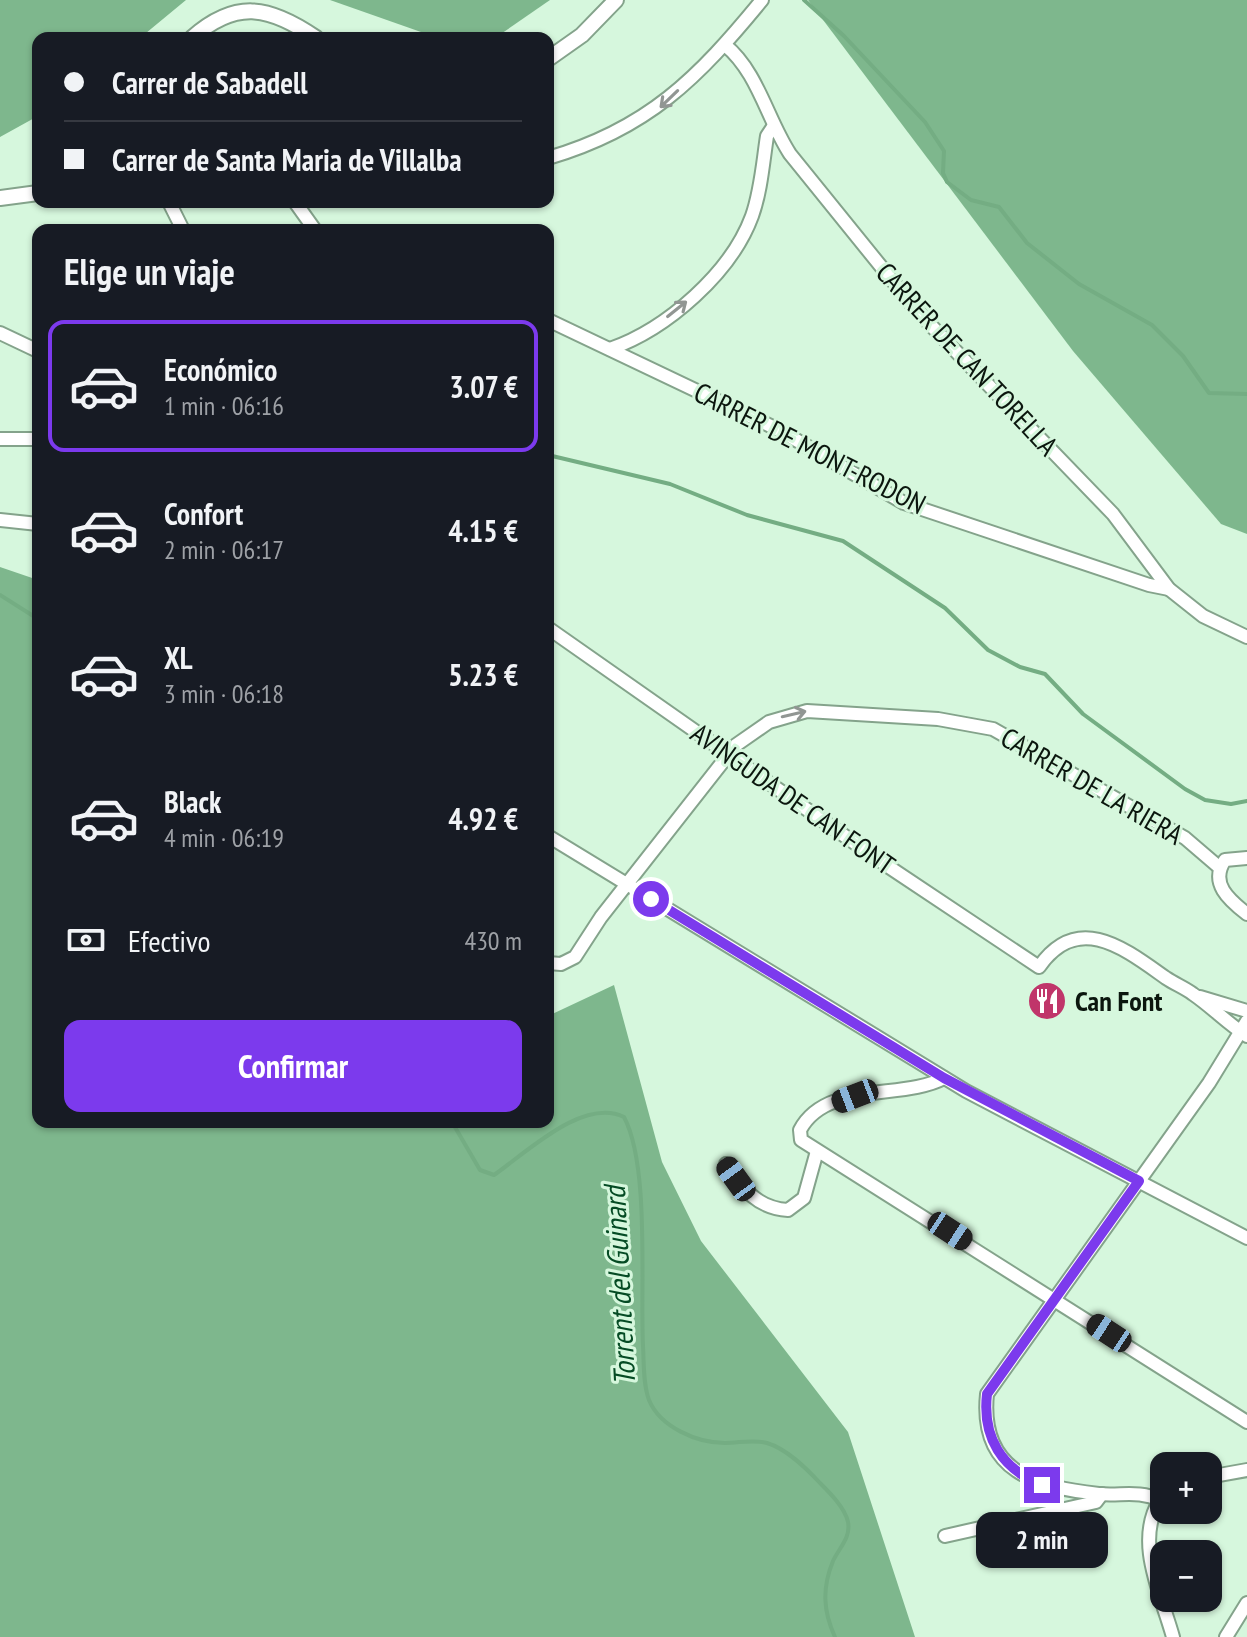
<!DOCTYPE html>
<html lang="es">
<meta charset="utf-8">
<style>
:root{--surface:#171b24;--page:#20242c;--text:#f1f3f6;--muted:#9ea1a6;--line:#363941;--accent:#7c3aed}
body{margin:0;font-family:"PT Sans Narrow",sans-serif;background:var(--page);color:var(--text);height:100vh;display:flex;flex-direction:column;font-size:30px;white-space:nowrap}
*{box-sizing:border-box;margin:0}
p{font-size:26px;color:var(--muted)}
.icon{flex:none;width:44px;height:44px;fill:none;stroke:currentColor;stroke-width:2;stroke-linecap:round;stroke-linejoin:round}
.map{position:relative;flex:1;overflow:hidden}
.drawer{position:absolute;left:32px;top:224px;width:522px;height:904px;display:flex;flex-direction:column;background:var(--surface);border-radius:16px;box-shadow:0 2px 6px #0004}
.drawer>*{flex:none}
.guide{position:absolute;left:32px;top:32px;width:522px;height:176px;border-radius:16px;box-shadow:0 2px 6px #0004;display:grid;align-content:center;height:176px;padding:0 32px;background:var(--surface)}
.buttons{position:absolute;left:1150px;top:1452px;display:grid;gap:16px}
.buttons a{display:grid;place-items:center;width:72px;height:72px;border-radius:16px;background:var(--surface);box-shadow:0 2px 6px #0004;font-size:40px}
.end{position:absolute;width:36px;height:36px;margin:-18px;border:10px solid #7c3aed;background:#fff;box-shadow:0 0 0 4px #fff}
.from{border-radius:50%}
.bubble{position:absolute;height:56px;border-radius:16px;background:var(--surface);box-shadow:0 2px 6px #0004;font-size:26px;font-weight:700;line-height:56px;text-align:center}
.car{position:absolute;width:24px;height:48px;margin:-24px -12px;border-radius:10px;box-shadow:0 0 6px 2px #0007;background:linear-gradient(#222 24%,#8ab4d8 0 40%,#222 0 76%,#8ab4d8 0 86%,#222 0)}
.guide b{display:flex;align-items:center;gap:28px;height:76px;font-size:30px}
.guide b+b{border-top:2px solid var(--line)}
.guide i{width:20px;height:20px;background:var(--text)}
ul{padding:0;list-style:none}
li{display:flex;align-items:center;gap:24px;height:132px;margin:0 16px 12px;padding:0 16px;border:4px solid transparent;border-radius:16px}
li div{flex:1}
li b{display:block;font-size:30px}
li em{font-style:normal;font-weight:700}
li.on{border-color:var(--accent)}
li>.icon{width:72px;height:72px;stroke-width:1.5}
h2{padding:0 32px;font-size:36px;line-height:96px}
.pay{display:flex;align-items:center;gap:20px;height:88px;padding:0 32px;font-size:30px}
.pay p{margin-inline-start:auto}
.action{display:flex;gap:16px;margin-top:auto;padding:16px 32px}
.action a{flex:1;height:92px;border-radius:16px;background:var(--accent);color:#fff;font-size:32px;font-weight:700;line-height:92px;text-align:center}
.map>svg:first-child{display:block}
.forest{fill:#7eb78d}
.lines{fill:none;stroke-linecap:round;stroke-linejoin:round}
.stream{stroke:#74ad83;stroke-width:4}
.minor-casing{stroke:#84a38b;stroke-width:16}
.tertiary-casing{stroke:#84a38b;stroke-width:18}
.minor{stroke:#fff;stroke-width:12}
.tertiary{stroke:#fff;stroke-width:14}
.oneway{stroke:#919693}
.route{stroke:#7c3aed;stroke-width:10}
.labels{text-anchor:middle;stroke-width:6;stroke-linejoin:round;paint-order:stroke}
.street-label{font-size:28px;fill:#0b160e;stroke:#d6f7dd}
.poi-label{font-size:28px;font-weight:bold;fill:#0b160e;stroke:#d6f7dd;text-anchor:start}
.water-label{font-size:30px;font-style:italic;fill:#054b24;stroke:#d6f7dd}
</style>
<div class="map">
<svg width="1247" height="1637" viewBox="0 0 1247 1637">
<rect width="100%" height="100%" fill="#d6f7dd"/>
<g class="forest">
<polygon points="0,0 186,0 140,38 38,38 38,116 0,137"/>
<polygon points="330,0 550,0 495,38 438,38"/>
<polygon points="808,0 1247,0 1247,534 1221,524 1073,351"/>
<polygon points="0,567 38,580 38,1122 548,1122 548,1016 614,985 662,1162 701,1241 848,1432 915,1637 0,1637"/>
</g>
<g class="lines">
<g class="stream">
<polyline points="804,0 844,36 925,122 944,151 943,173 947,182 971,200 999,207 1027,243 1079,284 1152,325 1183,356 1209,393 1247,394"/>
<polyline points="548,455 670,484 747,515 843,541 945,608 988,650 1020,667 1045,674 1083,714 1185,789 1205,800 1231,804 1247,801"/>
<polyline points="0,595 38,619"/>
<path d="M452 1122 480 1170 494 1175C526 1153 583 1097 624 1117 650 1166 640 1287 643 1346 644 1363 643 1384 649 1400 660 1427 697 1443 725 1443 739 1443 753 1439 767 1443 787 1449 806 1468 820 1483 830 1493 845 1508 848 1522 851 1538 839 1548 833 1561 822 1588 823 1611 835 1637"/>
</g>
<g class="minor-casing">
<g id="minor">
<path d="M725 45C758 72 767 119 790 154L917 311 1113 514 1169 589 1203 616 1247 637"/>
<path d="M548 158C648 129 698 78 762 0"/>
<polyline points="169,202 183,230"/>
<polyline points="295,202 315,230"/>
<polyline points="548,320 779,430 904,503 1149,585 1169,589"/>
<polyline points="0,333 38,351"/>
<path d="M610 349C667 329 731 273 752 216 761 191 763 162 767 136L773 127"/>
<polyline points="0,439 38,439"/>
<polyline points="0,520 38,524"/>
<path d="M548 628 889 867 1039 967C1078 911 1125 949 1166 978 1175 984 1185 988 1193 994 1212 1007 1227 1023 1247 1036"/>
<polyline points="548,836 966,1091 1247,1238"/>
<path d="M1247 858 1225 860C1209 883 1229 900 1247 914"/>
<polyline points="548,963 561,964 575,957 601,917 736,745 769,722 807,711 938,719 993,729 1185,838 1220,868"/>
<polyline points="1200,997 1247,1011"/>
<path d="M944 1078C903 1100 826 1081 800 1130L801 1140 1247 1422"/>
<path d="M726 1164C743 1188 756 1208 788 1210L804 1198 817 1151"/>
<polyline points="1208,1477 1247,1470"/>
<path d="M1164 1495 1160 1500C1139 1490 1121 1496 1099 1494 1036 1487 979 1472 987 1394L1209 1083 1247 1021"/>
<path d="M1160 1500C1134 1541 1161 1594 1173 1637"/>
<polyline points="945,1536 1096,1502 1102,1494"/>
<polyline points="1226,1637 1247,1603"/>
</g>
</g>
<g class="tertiary-casing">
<g id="tertiary">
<path d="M192 38C235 0 268 5 316 38"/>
<polyline points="548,59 582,35 616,0"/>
<polyline points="0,198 38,193"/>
</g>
</g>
<use href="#minor" class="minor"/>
<use href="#tertiary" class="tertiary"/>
</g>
<defs><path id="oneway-shaft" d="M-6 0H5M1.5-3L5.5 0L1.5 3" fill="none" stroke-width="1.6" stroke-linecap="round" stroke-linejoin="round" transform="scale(2)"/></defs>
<g class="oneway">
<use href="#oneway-shaft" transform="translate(669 99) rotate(136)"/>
<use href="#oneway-shaft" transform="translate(677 309) rotate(-39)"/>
<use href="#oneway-shaft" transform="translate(794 714) rotate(-13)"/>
</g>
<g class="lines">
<path class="route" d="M651 899 944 1078 1139 1181 987 1394C982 1438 1002 1469 1042 1485"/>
</g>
<defs>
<g id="restaurant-disc" transform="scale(2)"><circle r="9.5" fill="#c0356a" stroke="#d6f7dd"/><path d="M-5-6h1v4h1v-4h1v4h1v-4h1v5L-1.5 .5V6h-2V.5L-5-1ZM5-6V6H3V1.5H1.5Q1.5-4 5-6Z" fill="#fff"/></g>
</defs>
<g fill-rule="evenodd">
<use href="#restaurant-disc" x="1047" y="1001"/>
</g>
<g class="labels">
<g class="street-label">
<text transform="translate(967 359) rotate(47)" y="10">CARRER DE CAN TORELLA</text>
<text transform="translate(810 448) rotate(27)" y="10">CARRER DE MONT-RODON</text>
<text transform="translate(1092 786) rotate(30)" y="10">CARRER DE LA RIERA</text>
<text transform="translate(793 799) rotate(35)" y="10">AVINGUDA DE CAN FONT</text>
</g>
<g class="poi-label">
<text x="1075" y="1011">Can Font</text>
</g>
<g class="water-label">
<text transform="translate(620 1286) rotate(-93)" y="10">Torrent del Guinard</text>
</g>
</g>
</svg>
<div class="buttons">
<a>+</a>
<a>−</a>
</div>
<i class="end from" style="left:651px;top:899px"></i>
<i class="end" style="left:1042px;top:1485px"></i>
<div class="bubble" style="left:976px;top:1512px;width:132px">2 min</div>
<i class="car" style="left:855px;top:1096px;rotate:249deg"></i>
<i class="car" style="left:736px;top:1179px;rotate:324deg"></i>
<i class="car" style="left:950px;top:1231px;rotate:123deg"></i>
<i class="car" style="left:1109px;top:1333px;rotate:303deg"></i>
<div class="guide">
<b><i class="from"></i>Carrer de Sabadell</b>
<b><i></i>Carrer de Santa Maria de Villalba</b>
</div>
<section class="drawer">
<h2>Elige un viaje</h2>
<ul>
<li class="on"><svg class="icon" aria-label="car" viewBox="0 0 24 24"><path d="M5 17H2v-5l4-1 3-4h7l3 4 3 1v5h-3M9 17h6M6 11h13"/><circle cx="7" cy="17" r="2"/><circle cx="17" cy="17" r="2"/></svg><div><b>Económico</b><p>1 min · 06:16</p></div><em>3.07 €</em></li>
<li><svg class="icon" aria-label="car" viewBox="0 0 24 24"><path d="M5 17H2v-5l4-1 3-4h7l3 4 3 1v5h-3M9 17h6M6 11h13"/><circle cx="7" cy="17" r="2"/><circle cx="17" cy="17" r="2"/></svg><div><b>Confort</b><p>2 min · 06:17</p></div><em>4.15 €</em></li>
<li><svg class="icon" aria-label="car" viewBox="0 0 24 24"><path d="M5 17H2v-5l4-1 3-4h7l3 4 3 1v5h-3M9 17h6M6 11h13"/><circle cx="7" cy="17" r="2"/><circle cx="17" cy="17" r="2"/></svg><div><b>XL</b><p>3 min · 06:18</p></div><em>5.23 €</em></li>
<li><svg class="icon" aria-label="car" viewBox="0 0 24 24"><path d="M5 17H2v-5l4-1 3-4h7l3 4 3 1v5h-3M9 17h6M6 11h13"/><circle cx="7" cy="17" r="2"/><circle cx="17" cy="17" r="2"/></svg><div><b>Black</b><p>4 min · 06:19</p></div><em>4.92 €</em></li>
</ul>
<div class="pay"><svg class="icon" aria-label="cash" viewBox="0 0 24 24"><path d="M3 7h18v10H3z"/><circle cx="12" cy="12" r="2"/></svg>Efectivo<p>430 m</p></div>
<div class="action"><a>Confirmar</a></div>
</section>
</div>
